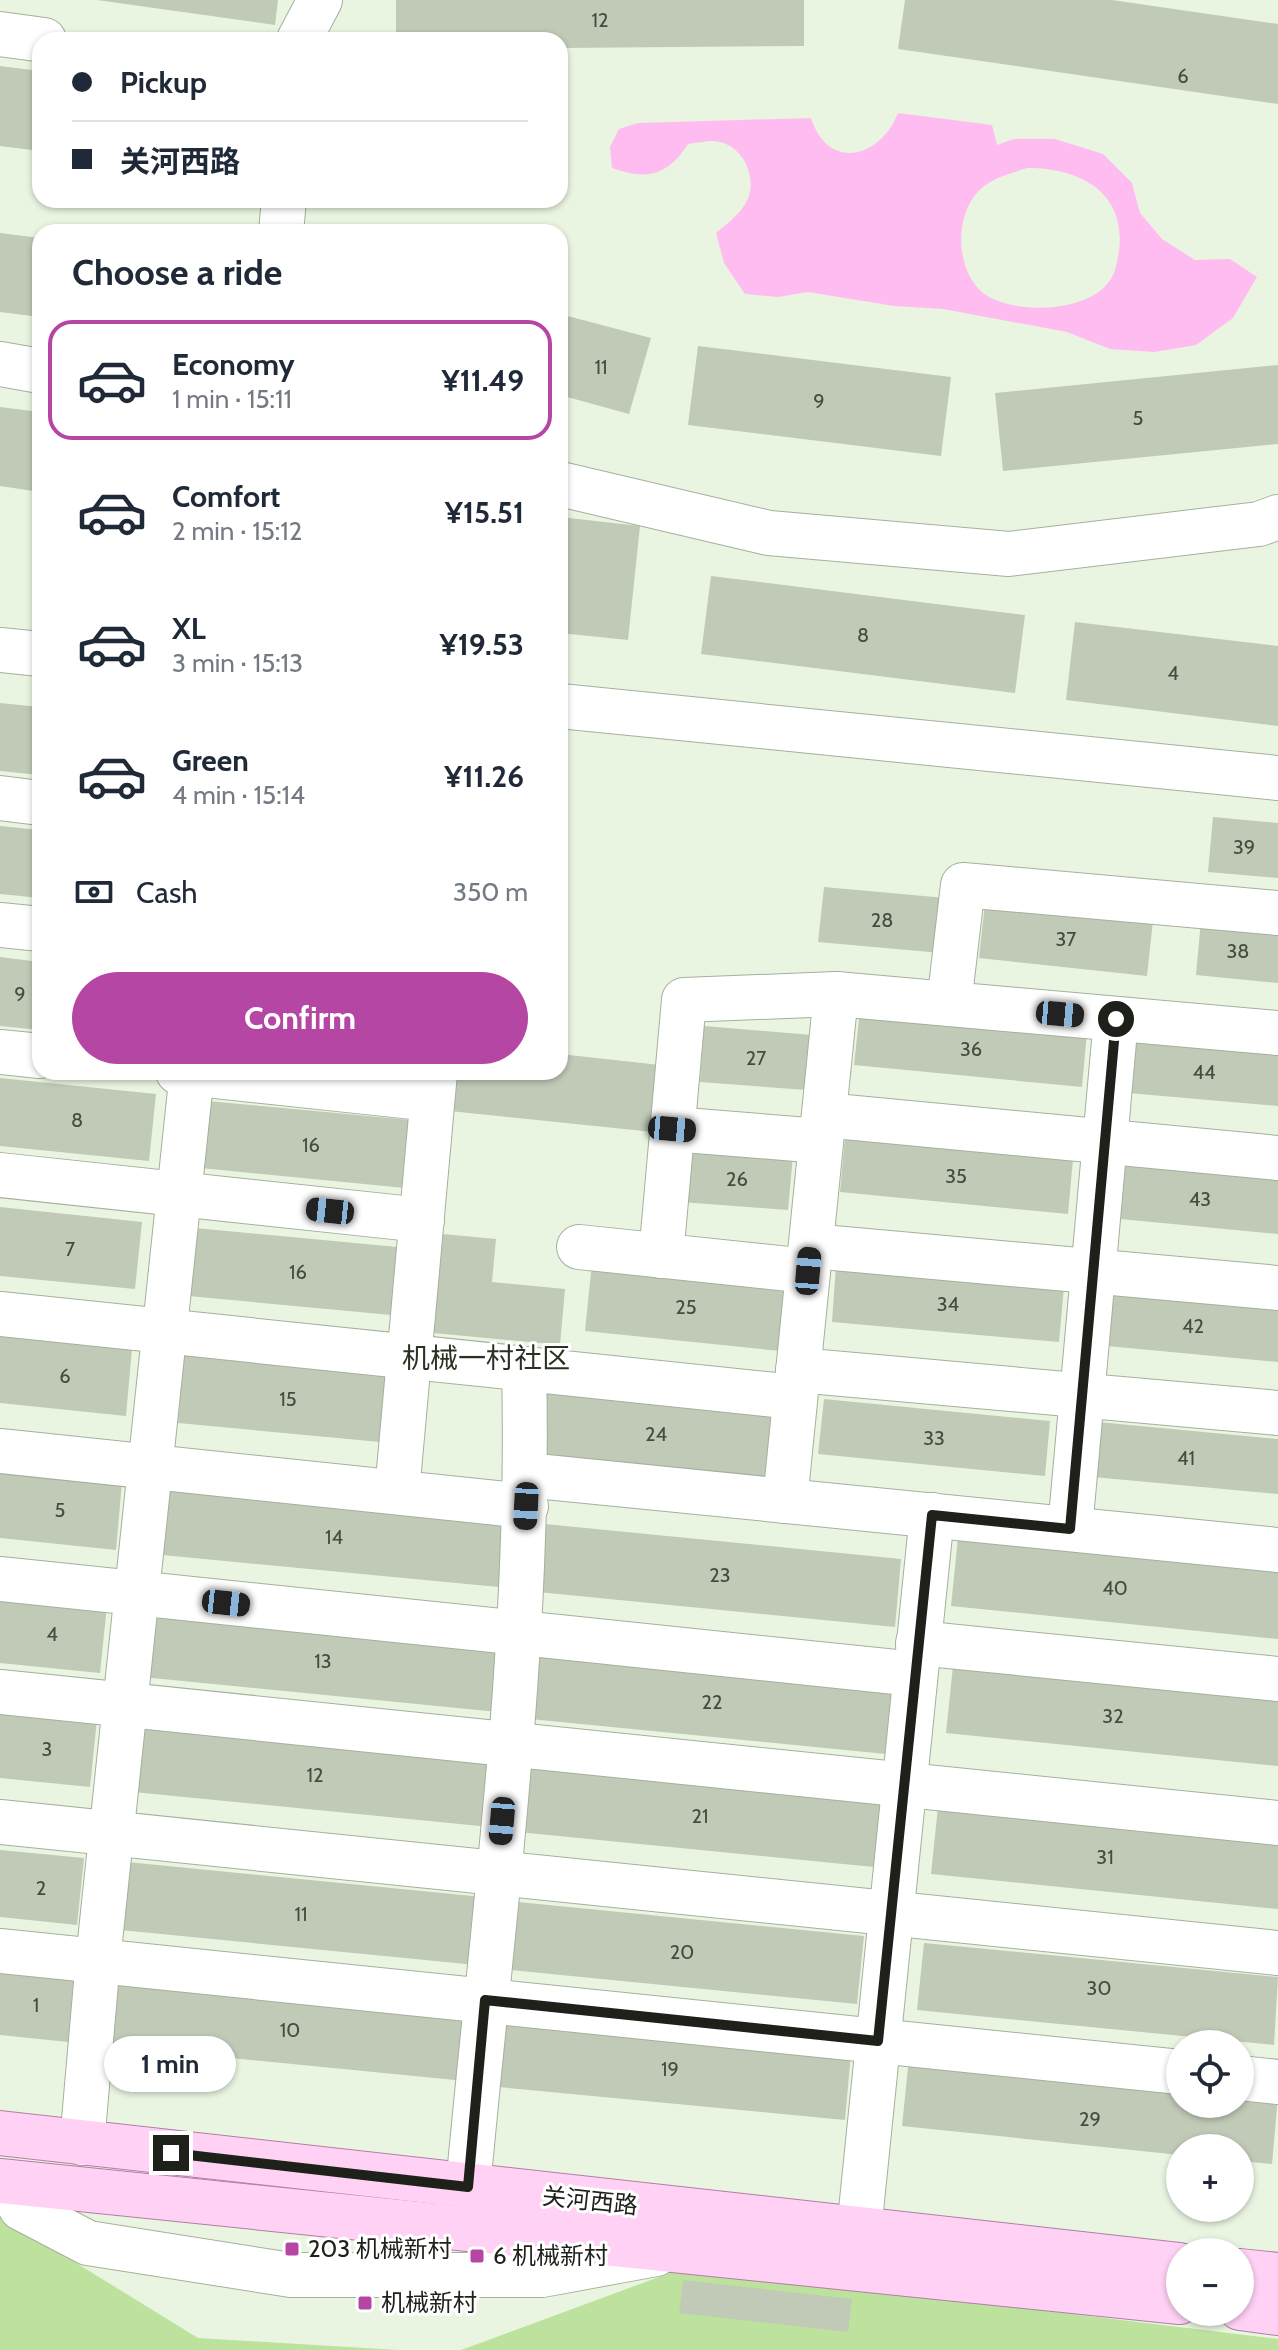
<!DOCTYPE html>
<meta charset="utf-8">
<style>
:root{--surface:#fff;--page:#f6f6f7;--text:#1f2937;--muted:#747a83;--line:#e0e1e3;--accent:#b646a3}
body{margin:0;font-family:Cabin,"Noto Sans SC",sans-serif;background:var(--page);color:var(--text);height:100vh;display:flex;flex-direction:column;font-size:30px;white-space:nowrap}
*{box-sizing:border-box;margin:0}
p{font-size:26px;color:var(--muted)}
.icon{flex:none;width:44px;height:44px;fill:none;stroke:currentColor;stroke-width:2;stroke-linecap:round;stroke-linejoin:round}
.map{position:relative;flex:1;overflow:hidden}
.panel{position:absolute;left:32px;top:224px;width:536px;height:856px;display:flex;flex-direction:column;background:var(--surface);border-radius:24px;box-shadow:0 2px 6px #0004}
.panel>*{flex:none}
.guide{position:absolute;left:32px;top:32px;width:536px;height:176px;border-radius:24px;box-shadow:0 2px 6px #0004;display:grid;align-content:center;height:176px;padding:0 40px;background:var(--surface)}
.fabs{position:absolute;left:1166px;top:2030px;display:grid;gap:16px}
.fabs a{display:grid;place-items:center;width:88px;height:88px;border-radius:50%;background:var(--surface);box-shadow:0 2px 6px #0004;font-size:40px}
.end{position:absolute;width:36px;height:36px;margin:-18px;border:10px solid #1d2119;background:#fff;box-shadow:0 0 0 4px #fff}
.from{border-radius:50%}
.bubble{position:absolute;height:56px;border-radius:28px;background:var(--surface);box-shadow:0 2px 6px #0004;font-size:26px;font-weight:700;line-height:56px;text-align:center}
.car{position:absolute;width:24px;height:48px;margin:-24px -12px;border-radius:10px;box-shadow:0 0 6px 2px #0007;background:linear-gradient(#222 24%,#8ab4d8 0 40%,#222 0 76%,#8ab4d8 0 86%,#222 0)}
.guide b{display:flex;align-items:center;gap:28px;height:76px;font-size:30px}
.guide b+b{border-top:2px solid var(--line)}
.guide i{width:20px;height:20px;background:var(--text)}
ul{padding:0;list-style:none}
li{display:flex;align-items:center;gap:24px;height:120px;margin:0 16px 12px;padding:0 24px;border:4px solid transparent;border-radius:24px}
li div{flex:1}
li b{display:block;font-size:30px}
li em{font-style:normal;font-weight:700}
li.selected{border-color:var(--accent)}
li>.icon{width:72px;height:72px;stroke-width:1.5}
h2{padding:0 40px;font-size:36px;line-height:96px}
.pay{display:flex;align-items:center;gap:20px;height:88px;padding:0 40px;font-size:30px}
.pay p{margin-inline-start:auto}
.primary-button{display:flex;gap:16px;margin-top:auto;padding:16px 40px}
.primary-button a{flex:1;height:92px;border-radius:48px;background:var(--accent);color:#fff;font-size:32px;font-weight:700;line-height:92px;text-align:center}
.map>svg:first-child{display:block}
.green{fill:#bde29e}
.water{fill:#ffbcf0;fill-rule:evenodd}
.building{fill:#c0cab7}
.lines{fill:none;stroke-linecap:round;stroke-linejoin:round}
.minor-casing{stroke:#a5b09d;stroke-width:46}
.major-casing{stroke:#b07fa3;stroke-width:46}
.minor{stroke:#fff;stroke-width:44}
.major{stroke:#ffd1f5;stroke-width:44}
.route{stroke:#1d2119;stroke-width:10}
.poi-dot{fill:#b646a3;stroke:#fff;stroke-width:3}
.labels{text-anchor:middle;stroke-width:6;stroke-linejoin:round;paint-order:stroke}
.number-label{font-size:20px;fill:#464b40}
.street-label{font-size:24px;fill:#1d2119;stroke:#fff}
.poi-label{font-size:24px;fill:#1d2119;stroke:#fff;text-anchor:start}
.quarter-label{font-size:28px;fill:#293222;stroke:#fff}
</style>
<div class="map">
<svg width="1278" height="2350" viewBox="0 0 1278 2350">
<rect width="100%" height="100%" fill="#eaf5e1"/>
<g class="green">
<polygon points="0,2216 198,2338 398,2350 0,2350"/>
<polygon points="686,2267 1278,2339 1278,2350 461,2350"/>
</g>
<path class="water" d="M898 113 992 125 997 145 1014 139H1055L1103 154 1132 183 1140 213 1162 239 1195 260 1230 259 1257 277 1233 318 1196 345 1154 352 1110 349 1067 332 943 309 894 306 808 292 778 297 745 294 724 263 716 233C727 224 744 211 749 196 756 172 740 142 713 141 705 141 696 143 688 144 669 175 646 181 612 168L610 147 619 129 638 123 811 118C828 171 880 159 898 113ZM1027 168C1090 168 1135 201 1115 270 1102 313 1018 316 986 295 954 273 953 211 983 187 995 177 1012 173 1027 168Z"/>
<g class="building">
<polygon points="97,0 278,0 275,25"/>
<polygon points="396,0 804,0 804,46 560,48 560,40 396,40"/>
<polygon points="905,0 1112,0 1278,24 1278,104 898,49"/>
<polygon points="0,66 40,71 40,151 0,146"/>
<polygon points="0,233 40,238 40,317 0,312"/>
<polygon points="560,314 651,338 629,414 560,395"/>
<polygon points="698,346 951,377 941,456 688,425"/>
<polygon points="1278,365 1278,444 1003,471 995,393"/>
<polygon points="0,407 40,412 40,492 0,486"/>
<polygon points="560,517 640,526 628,640 560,633"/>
<polygon points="711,576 1025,615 1015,693 701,654"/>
<polygon points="1075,622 1278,646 1278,726 1066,700"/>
<polygon points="0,703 40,707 40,775 0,771"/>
<polygon points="1213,817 1278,823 1278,878 1208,872"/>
<polygon points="0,826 40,830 40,898 0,894"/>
<polygon points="824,887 946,898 941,953 818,942"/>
<polygon points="985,903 1153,920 1147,976 979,958"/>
<polygon points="1201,920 1278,927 1278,983 1196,975"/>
<polygon points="0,957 40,962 40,1030 0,1026"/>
<polygon points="860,1010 1087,1032 1082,1087 854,1065"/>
<polygon points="704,1026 812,1035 807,1090 700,1082"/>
<polygon points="1133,1037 1278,1051 1278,1106 1128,1093"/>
<polygon points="560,1054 660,1065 653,1132 440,1110 444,1072 560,1072"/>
<polygon points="0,1078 156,1094 149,1161 0,1146"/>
<polygon points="208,1101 421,1121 415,1189 201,1168"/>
<polygon points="845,1137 1073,1159 1068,1214 840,1192"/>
<polygon points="685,1147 793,1155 788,1210 681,1202"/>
<polygon points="1124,1164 1278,1178 1278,1234 1120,1219"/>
<polygon points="0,1207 142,1222 135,1289 0,1276"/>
<polygon points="195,1228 408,1248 402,1316 188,1296"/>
<polygon points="443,1234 496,1239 492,1282 565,1289 560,1345 433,1333"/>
<polygon points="592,1263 787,1284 780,1351 585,1331"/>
<polygon points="836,1266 1064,1287 1059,1342 832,1322"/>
<polygon points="1112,1291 1278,1306 1278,1362 1107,1346"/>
<polygon points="0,1335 132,1348 126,1416 0,1403"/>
<polygon points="184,1355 398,1375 391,1443 178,1423"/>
<polygon points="543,1389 776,1411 769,1479 536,1456"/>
<polygon points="824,1399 1050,1421 1045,1476 818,1454"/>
<polygon points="1098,1422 1278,1439 1278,1494 1093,1477"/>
<polygon points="0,1470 122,1482 116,1550 0,1538"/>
<polygon points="159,1486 516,1521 509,1588 152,1554"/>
<polygon points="545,1524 901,1559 895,1627 538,1592"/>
<polygon points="958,1538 1278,1570 1278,1639 951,1606"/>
<polygon points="0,1594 107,1605 100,1673 0,1663"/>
<polygon points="149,1609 505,1644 498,1712 142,1677"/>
<polygon points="537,1650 893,1686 886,1754 530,1719"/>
<polygon points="953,1666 1278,1698 1278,1766 946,1733"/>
<polygon points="0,1710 97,1719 90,1787 0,1778"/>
<polygon points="140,1724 496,1759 490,1827 133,1792"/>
<polygon points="525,1764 881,1800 874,1867 518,1832"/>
<polygon points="938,1807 1278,1841 1278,1909 931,1874"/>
<polygon points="0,1850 84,1858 77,1925 0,1917"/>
<polygon points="127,1862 483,1897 476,1965 120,1930"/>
<polygon points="507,1901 864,1936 857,2004 500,1969"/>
<polygon points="924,1943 1278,1977 1274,2045 917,2010"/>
<polygon points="0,1967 74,1974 68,2042 0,2035"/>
<polygon points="115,1978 472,2014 465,2081 108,2046"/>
<polygon points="495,2017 851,2053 845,2120 488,2086"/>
<polygon points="909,2058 1180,2086 1180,2104 1240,2104 1240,2092 1278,2096 1272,2164 1240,2161 1240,2148 1180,2148 1180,2155 902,2126"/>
<polygon points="683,2280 852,2299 848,2332 679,2313"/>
</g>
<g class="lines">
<g class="minor-casing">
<g id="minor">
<polyline points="0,34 44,40"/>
<polyline points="299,40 320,0"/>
<polyline points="281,232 284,200"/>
<polyline points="0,364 40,371"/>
<polyline points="560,484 769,533 1009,554 1259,524 1278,517"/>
<polyline points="0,650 40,654"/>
<polyline points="560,706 1278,778"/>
<polyline points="0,798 40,803"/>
<polyline points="0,925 40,929"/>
<polyline points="949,1004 963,885 1278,913"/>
<polyline points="0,1052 40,1056"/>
<polyline points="178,1072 432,1099"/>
<polyline points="824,1115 1278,1158"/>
<polyline points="672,1129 821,1141"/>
<polyline points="0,1175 422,1220"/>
<polyline points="811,1246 1278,1288"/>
<polyline points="579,1247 808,1271"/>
<polyline points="661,1256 684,1000 836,994 1278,1033"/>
<polyline points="0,1314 795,1397"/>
<polyline points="798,1370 1278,1413"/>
<polyline points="0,1451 526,1506"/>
<polyline points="526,1475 1278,1550"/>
<polyline points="397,1492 435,1072"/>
<polyline points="785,1501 836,994"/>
<polyline points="1070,1529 1116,1019"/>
<polyline points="0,1579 915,1674"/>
<polyline points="918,1643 1278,1679"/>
<polyline points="0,1692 1278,1823"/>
<polyline points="0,1822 1278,1953"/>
<polyline points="0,1951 1180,2072"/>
<polyline points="1240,2078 1278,2082"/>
<polyline points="82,2143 98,1960 192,1072"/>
<polyline points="8,2182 21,2208 88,2243 291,2275 542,2275 656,2254"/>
<path d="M468 2187C493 1915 531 1642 524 1369"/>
<polyline points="859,2230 932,1515"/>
</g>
</g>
<g class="major-casing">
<g id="major">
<polyline points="0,2133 1180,2265"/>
<polyline points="0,2181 1180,2302"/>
<polyline points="1240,2271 1278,2275"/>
<polyline points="1240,2308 1278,2313"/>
</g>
</g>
<use href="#minor" class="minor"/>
<use href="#major" class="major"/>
</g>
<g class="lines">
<polyline class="route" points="171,2153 468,2187 485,2000 878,2041 932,1515 1070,1529 1116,1019"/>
</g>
<g class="poi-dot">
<rect x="284" y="2241" width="16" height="16" rx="4"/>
<rect x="469" y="2248" width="16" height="16" rx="4"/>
<rect x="357" y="2295" width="16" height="16" rx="4"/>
</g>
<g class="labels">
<g class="number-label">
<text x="600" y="27">12</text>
<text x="1183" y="83">6</text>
<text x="601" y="374">11</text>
<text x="819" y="408">9</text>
<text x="1138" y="425">5</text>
<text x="863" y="642">8</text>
<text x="1173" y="680">4</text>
<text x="1244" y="854">39</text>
<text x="882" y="927">28</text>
<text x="1066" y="946">37</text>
<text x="1238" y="958">38</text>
<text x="20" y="1001">9</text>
<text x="971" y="1056">36</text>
<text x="756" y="1065">27</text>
<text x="1204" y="1079">44</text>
<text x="77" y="1127">8</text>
<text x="311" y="1152">16</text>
<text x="956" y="1183">35</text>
<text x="737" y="1186">26</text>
<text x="1200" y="1206">43</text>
<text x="70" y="1256">7</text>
<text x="298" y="1279">16</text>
<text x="948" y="1311">34</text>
<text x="686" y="1314">25</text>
<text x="1193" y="1333">42</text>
<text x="65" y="1383">6</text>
<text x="288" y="1406">15</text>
<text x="656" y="1441">24</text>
<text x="934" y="1445">33</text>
<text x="1186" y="1465">41</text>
<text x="60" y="1517">5</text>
<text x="334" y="1544">14</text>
<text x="720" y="1582">23</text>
<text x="1115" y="1595">40</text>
<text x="52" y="1641">4</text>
<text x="323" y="1668">13</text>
<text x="712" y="1709">22</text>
<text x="1113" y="1723">32</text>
<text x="47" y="1756">3</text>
<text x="315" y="1782">12</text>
<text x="700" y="1823">21</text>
<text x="1105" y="1864">31</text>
<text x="41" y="1895">2</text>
<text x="301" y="1921">11</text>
<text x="682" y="1959">20</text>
<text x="1099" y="1995">30</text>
<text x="36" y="2012">1</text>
<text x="290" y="2037">10</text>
<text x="670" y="2076">19</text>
<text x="1090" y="2126">29</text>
</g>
<g class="street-label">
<text transform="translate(590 2201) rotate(6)" y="8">关河西路</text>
</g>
<g class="poi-label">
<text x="308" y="2257">203 机械新村</text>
<text x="493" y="2264">6 机械新村</text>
<text x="381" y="2311">机械新村</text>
</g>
<g class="quarter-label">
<text x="486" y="1368">机械一村社区</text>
</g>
</g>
</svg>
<div class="fabs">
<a><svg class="icon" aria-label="locate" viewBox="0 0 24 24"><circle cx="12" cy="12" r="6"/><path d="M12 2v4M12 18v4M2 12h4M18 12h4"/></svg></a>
<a>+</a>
<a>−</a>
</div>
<i class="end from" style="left:1116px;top:1019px"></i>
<i class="end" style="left:171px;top:2153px"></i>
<div class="bubble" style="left:104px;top:2036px;width:132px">1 min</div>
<i class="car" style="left:1060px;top:1014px;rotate:95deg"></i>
<i class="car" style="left:672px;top:1129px;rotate:95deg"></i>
<i class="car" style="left:330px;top:1211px;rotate:276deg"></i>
<i class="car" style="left:808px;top:1271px;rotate:5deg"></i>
<i class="car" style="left:526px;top:1506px;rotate:183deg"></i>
<i class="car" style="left:226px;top:1603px;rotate:96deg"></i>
<i class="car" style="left:502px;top:1821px;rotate:185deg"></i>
<div class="guide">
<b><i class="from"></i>Pickup</b>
<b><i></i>关河西路</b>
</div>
<section class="panel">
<h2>Choose a ride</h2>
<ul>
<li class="selected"><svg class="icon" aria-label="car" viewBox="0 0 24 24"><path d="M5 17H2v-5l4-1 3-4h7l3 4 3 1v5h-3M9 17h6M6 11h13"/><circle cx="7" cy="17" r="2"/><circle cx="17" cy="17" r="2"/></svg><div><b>Economy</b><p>1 min · 15:11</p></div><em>¥11.49</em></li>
<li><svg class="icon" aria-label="car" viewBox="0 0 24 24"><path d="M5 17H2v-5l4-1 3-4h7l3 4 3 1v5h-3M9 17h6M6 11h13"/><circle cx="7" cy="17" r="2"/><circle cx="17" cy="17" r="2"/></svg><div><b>Comfort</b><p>2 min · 15:12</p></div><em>¥15.51</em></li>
<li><svg class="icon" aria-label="car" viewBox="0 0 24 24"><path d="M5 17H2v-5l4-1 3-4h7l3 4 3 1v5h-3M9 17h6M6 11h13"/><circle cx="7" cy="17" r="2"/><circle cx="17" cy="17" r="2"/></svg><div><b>XL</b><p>3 min · 15:13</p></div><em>¥19.53</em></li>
<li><svg class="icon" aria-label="car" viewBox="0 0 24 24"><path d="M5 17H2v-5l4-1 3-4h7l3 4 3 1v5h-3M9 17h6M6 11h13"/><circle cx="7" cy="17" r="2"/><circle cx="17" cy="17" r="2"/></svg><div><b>Green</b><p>4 min · 15:14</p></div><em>¥11.26</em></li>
</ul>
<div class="pay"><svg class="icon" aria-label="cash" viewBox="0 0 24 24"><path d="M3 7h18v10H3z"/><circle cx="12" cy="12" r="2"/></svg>Cash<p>350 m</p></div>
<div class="primary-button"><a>Confirm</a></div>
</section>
</div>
